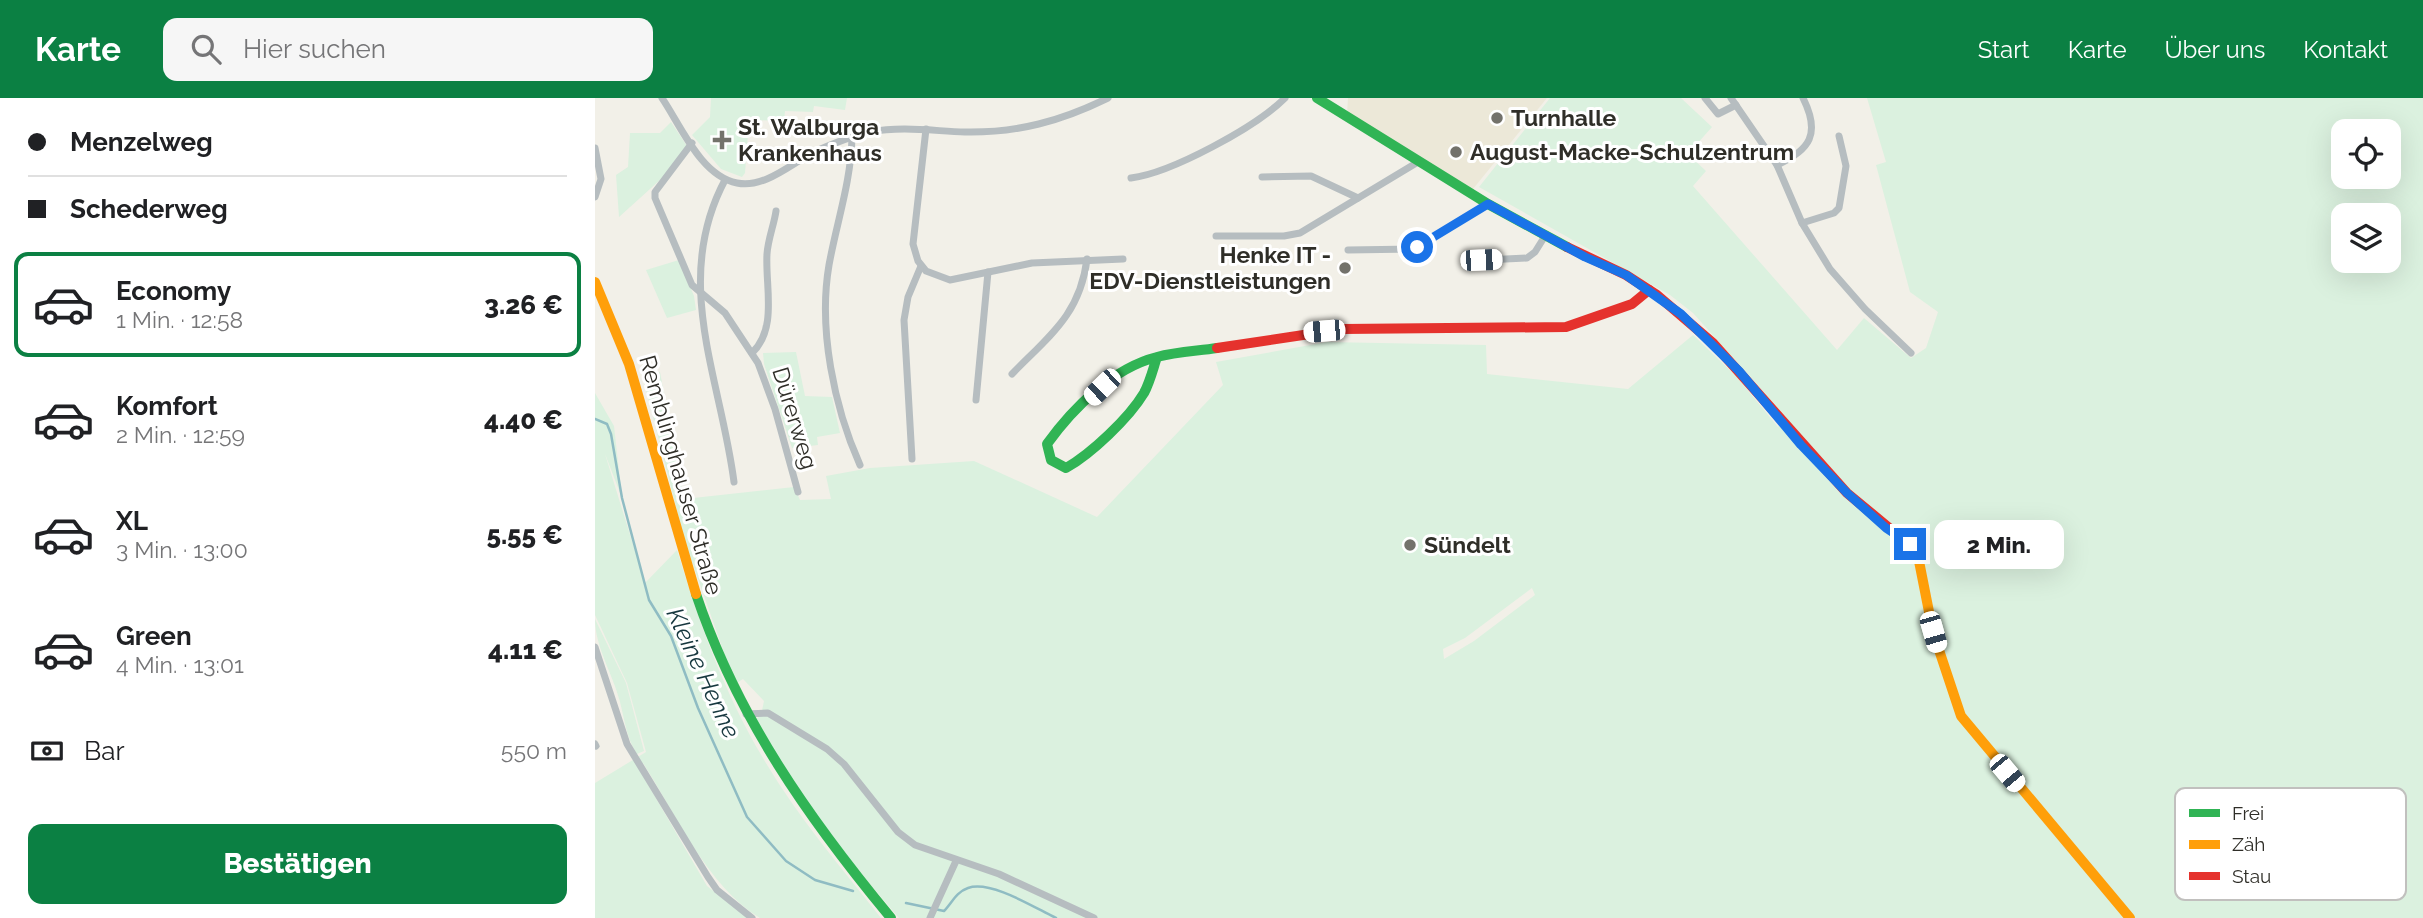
<!DOCTYPE html>
<html lang="de">
<meta charset="utf-8">
<style>
:root{--surface:#fff;--page:#f6f6f6;--text:#202124;--muted:#757577;--line:#e0e0e0;--accent:#0b8043}
body{margin:0;font-family:Raleway,sans-serif;background:var(--page);color:var(--text);height:100vh;display:flex;flex-direction:column;font-size:26px;white-space:nowrap}
*{box-sizing:border-box;margin:0}
p{font-size:23px;color:var(--muted)}
.icon{flex:none;width:38px;height:38px;fill:none;stroke:currentColor;stroke-width:2;stroke-linecap:round;stroke-linejoin:round}
.map{position:relative;flex:1;overflow:hidden}
.details{display:flex;flex-direction:column;background:var(--surface);width:595px}
.details>*{flex:none}
.hud{display:grid;align-content:center;height:154px;padding:0 28px;background:var(--surface)}
.controls{position:absolute;left:1736px;top:21px;display:grid;gap:14px}
.controls a{display:grid;place-items:center;width:70px;height:70px;border-radius:14px;background:var(--surface);box-shadow:0 7px 28px #0002;font-size:35px}
.end{position:absolute;width:32px;height:32px;margin:-16px;border:9px solid #1a73e8;background:#fff;box-shadow:0 0 0 4px #fff}
.from{border-radius:50%}
.bubble{position:absolute;height:49px;border-radius:14px;background:var(--surface);box-shadow:0 7px 28px #0002;font-size:23px;font-weight:800;line-height:49px;text-align:center}
.car{position:absolute;width:21px;height:42px;margin:-21px -10px;border-radius:9px;box-shadow:0 0 5px 2px #0007;background:linear-gradient(#fff 24%,#345 0 40%,#fff 0 76%,#345 0 86%,#fff 0)}
.hud b{display:flex;align-items:center;gap:24px;height:66px;font-size:26px}
.hud b+b{border-top:2px solid var(--line)}
.hud i{width:18px;height:18px;background:var(--text)}
ul{padding:0;list-style:none}
li{display:flex;align-items:center;gap:21px;height:105px;margin:0 14px 10px;padding:0 14px;border:4px solid transparent;border-radius:14px}
li div{flex:1}
li b{display:block;font-size:26px}
li em{font-style:normal;font-weight:800}
li.current{border-color:var(--accent)}
li>.icon{width:63px;height:63px;stroke-width:1.5}
.pay{display:flex;align-items:center;gap:18px;height:77px;padding:0 28px;font-size:26px}
.pay p{margin-inline-start:auto}
.cta{display:flex;gap:14px;margin-top:auto;padding:14px 28px}
.cta a{flex:1;height:80px;border-radius:14px;background:var(--accent);color:#fff;font-size:28px;font-weight:800;line-height:80px;text-align:center}
header{display:flex;align-items:center;gap:42px;box-sizing:border-box;height:98px;padding:0 35px;background:var(--accent);color:#fff}
header strong{font-size:33px}
nav{display:flex;gap:38px;margin-inline-start:auto;font-size:24px}
.search{width:490px;height:63px;background:var(--page);display:flex;align-items:center;gap:18px;box-sizing:border-box;padding:0 24px;border-radius:14px;color:var(--muted);font-size:26px}
main{display:flex;flex:1;min-height:0}
.map>svg:first-child{display:block}
.built{fill:#ece8d8}
.green{fill:#dbf1df;fill-rule:evenodd}
.lines{fill:none;stroke-linecap:round;stroke-linejoin:round}
.stream{stroke:#8fbcc3;stroke-width:2.5}
.street{stroke:#b6bdc0;stroke-width:7}
.fast{stroke:#30b455;stroke-width:10}
.slow{stroke:#ff9f0a;stroke-width:10}
.jam{stroke:#e5322d;stroke-width:10}
.route{stroke:#1a73e8;stroke-width:9}
.poi-dot{fill:#73726b;stroke:#fff;stroke-width:2.5}
.labels{text-anchor:middle;stroke-width:6;stroke-linejoin:round;paint-order:stroke}
.poi-label{font-size:23px;font-weight:bold;fill:#2f2e28;stroke:#fff;text-anchor:start}
.street-label{font-size:23px;fill:#2f2e28;stroke:#fff}
.water-label{font-size:24px;font-style:italic;fill:#16373e;stroke:#fff}
.key{fill:#fff;stroke:#c1c0be;stroke-width:2}
.key-label{font-size:19px;fill:#2f2e28}
</style>
<header>
<strong>Karte</strong>
<div class="search"><svg class="icon" aria-label="search" viewBox="0 0 24 24"><circle cx="10" cy="10" r="6"/><path d="M15 15l6 6"/></svg>Hier suchen</div>
<nav><a>Start</a><a>Karte</a><a>Über uns</a><a>Kontakt</a></nav>
</header>
<main>
<section class="details">
<div class="hud">
<b><i class="from"></i>Menzelweg</b>
<b><i></i>Schederweg</b>
</div>
<ul>
<li class="current"><svg class="icon" aria-label="car" viewBox="0 0 24 24"><path d="M5 17H2v-5l4-1 3-4h7l3 4 3 1v5h-3M9 17h6M6 11h13"/><circle cx="7" cy="17" r="2"/><circle cx="17" cy="17" r="2"/></svg><div><b>Economy</b><p>1 Min. · 12:58</p></div><em>3.26 €</em></li>
<li><svg class="icon" aria-label="car" viewBox="0 0 24 24"><path d="M5 17H2v-5l4-1 3-4h7l3 4 3 1v5h-3M9 17h6M6 11h13"/><circle cx="7" cy="17" r="2"/><circle cx="17" cy="17" r="2"/></svg><div><b>Komfort</b><p>2 Min. · 12:59</p></div><em>4.40 €</em></li>
<li><svg class="icon" aria-label="car" viewBox="0 0 24 24"><path d="M5 17H2v-5l4-1 3-4h7l3 4 3 1v5h-3M9 17h6M6 11h13"/><circle cx="7" cy="17" r="2"/><circle cx="17" cy="17" r="2"/></svg><div><b>XL</b><p>3 Min. · 13:00</p></div><em>5.55 €</em></li>
<li><svg class="icon" aria-label="car" viewBox="0 0 24 24"><path d="M5 17H2v-5l4-1 3-4h7l3 4 3 1v5h-3M9 17h6M6 11h13"/><circle cx="7" cy="17" r="2"/><circle cx="17" cy="17" r="2"/></svg><div><b>Green</b><p>4 Min. · 13:01</p></div><em>4.11 €</em></li>
</ul>
<div class="pay"><svg class="icon" aria-label="cash" viewBox="0 0 24 24"><path d="M3 7h18v10H3z"/><circle cx="12" cy="12" r="2"/></svg>Bar<p>550 m</p></div>
<div class="cta"><a>Bestätigen</a></div>
</section>
<div class="map">
<svg width="1828" height="820" viewBox="0 0 1828 820">
<rect width="100%" height="100%" fill="#f2f0e8"/>
<polygon class="built" points="753,0 952,0 878,91 752,16"/>
<g class="green">
<polygon points="116,0 252,0 250,12 219,8 218,14 190,13 189,23 154,22 150,75 147,79 126,71 97,37 115,19"/>
<path d="M955 0H1086L1117 29 1093 56 1111 73 1098 88 1242 252 1269 220 1316 260 1331 250 1343 214 1315 194 1281 67 1291 64 1272 0H1828V820H304C250 758 202 694 160 622L166 617 169 603 148 581 140 586 90 444 48 280 65 274 89 401 199 389 205 402 236 401 231 378 275 370 379 363 502 419 628 287 621 264 732 244 891 247 892 276 1033 291 1098 237 1141 278 1183 329 1191 319 1098 215 1075 197 884 89ZM1748 33H1794V79H1748ZM1748 117H1794V163H1748ZM937 490 940 497 879 543 849 561 848 551 870 540Z"/>
<polygon points="76,24 92,48 76,72 24,119 21,77 33,69 35,35 65,35"/>
<polygon points="84,162 99,198 101,212 72,220 51,172"/>
<polygon points="201,254 210,298 237,299 245,335 222,339 223,347 197,350 169,266 168,255"/>
<path d="M0 295 19 328 27 400 10 356 50 485 82 452C104 524 129 595 168 660 201 717 245 768 286 820H165C113 789 80 715 48 665L44 671 112 788 153 820H0V685L51 654 32 585 0 517Z"/>
<path d="M0 521 31 585 49 653 42 656C31 639 30 623 25 604 18 576 0 549 0 521Z"/>
</g>
<g class="lines">
<g class="stream">
<polyline points="0,321 12,326 16,336 27,400 54,502 76,538 103,610 152,719 191,763 220,782 258,793"/>
<path d="M311 805 349 813C357 805 361 794 373 790 396 782 440 810 461 820"/>
</g>
<g class="street">
<path d="M67 0C86 28 106 78 142 85 169 91 197 65 219 54 237 46 256 38 275 34 307 28 338 33 370 34 423 35 466 23 513 0"/>
<polyline points="1110,0 1123,16 1141,7"/>
<polyline points="1136,0 1182,67 1207,125 1235,171 1270,211 1316,255"/>
<polyline points="331,31 318,146 323,163 331,173 355,182 437,165 528,161"/>
<path d="M257 39C256 84 242 123 234 167 223 231 239 309 265 367"/>
<polyline points="97,45 60,94 60,100 97,187 130,215 163,265 180,311 203,394"/>
<polyline points="0,50 6,81 0,99"/>
<path d="M1182 67C1215 52 1226 36 1208 0"/>
<polyline points="667,79 716,78 763,100"/>
<path d="M536 80C576 75 661 29 690 0"/>
<path d="M130 82C76 183 126 281 139 384"/>
<polyline points="1207,125 1239,115 1244,110 1251,68 1244,38"/>
<polyline points="621,138 689,138 705,135 823,64"/>
<polyline points="753,152 819,151 893,106"/>
<polyline points="870,163 932,160 940,154 950,138"/>
<path d="M157 255C183 230 170 188 172 156 173 141 179 127 181 113"/>
<path d="M417 276C454 238 485 217 492 161"/>
<polyline points="381,302 393,174"/>
<polyline points="317,361 309,222 313,199 326,168"/>
<polyline points="0,549 32,646 113,779 122,792 157,820"/>
<polyline points="151,616 173,615 232,651 249,666 303,734 320,747 404,776 499,820"/>
<polyline points="0,646 1,648"/>
<polyline points="335,820 361,763"/>
</g>
<g class="fast">
<polyline points="722,0 893,106 972,149"/>
<path d="M562 259C558 271 555 284 549 295 534 320 496 356 471 370L456 362 452 346C478 310 518 270 562 259 581 254 602 253 622 250"/>
<path d="M101 496C142 619 214 721 296 820"/>
</g>
<g class="slow">
<polyline points="0,184 34,266 101,496"/>
<polyline points="1322,453 1338,534 1366,618 1535,820"/>
</g>
<g class="jam">
<polyline points="972,149 1031,177 1062,197 1118,245 1252,395 1322,453"/>
<polyline points="622,250 748,231 971,229 1037,206 1054,192"/>
</g>
</g>
<g class="lines">
<polyline class="route" points="822,149 893,106 990,159 1031,177 1086,216 1144,273 1206,347 1252,395 1291,430 1315,446"/>
</g>
<g class="poi-dot">
<circle cx="902" cy="20" r="7"/>
<path d="M123.5 31.5h7v7h7v7h-7v7h-7v-7h-7v-7h7z"/>
<circle cx="861" cy="54" r="7"/>
<circle cx="750" cy="170" r="7"/>
<circle cx="815" cy="447" r="7"/>
</g>
<g class="labels">
<g class="poi-label">
<text x="916" y="28">Turnhalle</text>
<text x="143" y="37">St. Walburga<tspan x="143" dy="26">Krankenhaus</tspan></text>
<text x="875" y="62">August-Macke-Schulzentrum</text>
<text x="736" y="165" text-anchor="end">Henke IT -<tspan x="736" dy="26">EDV-Dienstleistungen</tspan></text>
<text x="829" y="455">Sündelt</text>
</g>
<g class="street-label">
<text transform="translate(200 320) rotate(73)" y="8">Dürerweg</text>
<text transform="translate(86 377) rotate(74)" y="8">Remblinghauser Straße</text>
</g>
<g class="water-label">
<text transform="translate(108 575) rotate(65)" y="8">Kleine Henne</text>
</g>
</g>
<rect x="1580" y="690" width="231" height="112" rx="10" class="key"/>
<rect x="1594" y="711" width="31" height="8" fill="#30b455"/>
<rect x="1594" y="742" width="31" height="9" fill="#ff9f0a"/>
<rect x="1594" y="774" width="31" height="8" fill="#e5322d"/>
<g class="key-label">
<text x="1637" y="722">Frei</text>
<text x="1637" y="753">Zäh</text>
<text x="1637" y="785">Stau</text>
</g>
</svg>
<div class="controls">
<a><svg class="icon" aria-label="locate" viewBox="0 0 24 24"><circle cx="12" cy="12" r="6"/><path d="M12 2v4M12 18v4M2 12h4M18 12h4"/></svg></a>
<a><svg class="icon" aria-label="layers" viewBox="0 0 24 24"><path d="M12 4l9 5-9 5-9-5zM3 14l9 5 9-5"/></svg></a>
</div>
<i class="end from" style="left:822px;top:149px"></i>
<i class="end" style="left:1315px;top:446px"></i>
<div class="bubble" style="left:1339px;top:422px;width:130px">2 Min.</div>
<i class="car" style="left:886px;top:162px;rotate:88deg"></i>
<i class="car" style="left:729px;top:233px;rotate:265deg"></i>
<i class="car" style="left:507px;top:289px;rotate:226deg"></i>
<i class="car" style="left:1338px;top:534px;rotate:164deg"></i>
<i class="car" style="left:1412px;top:675px;rotate:140deg"></i>
</div>
</main>
